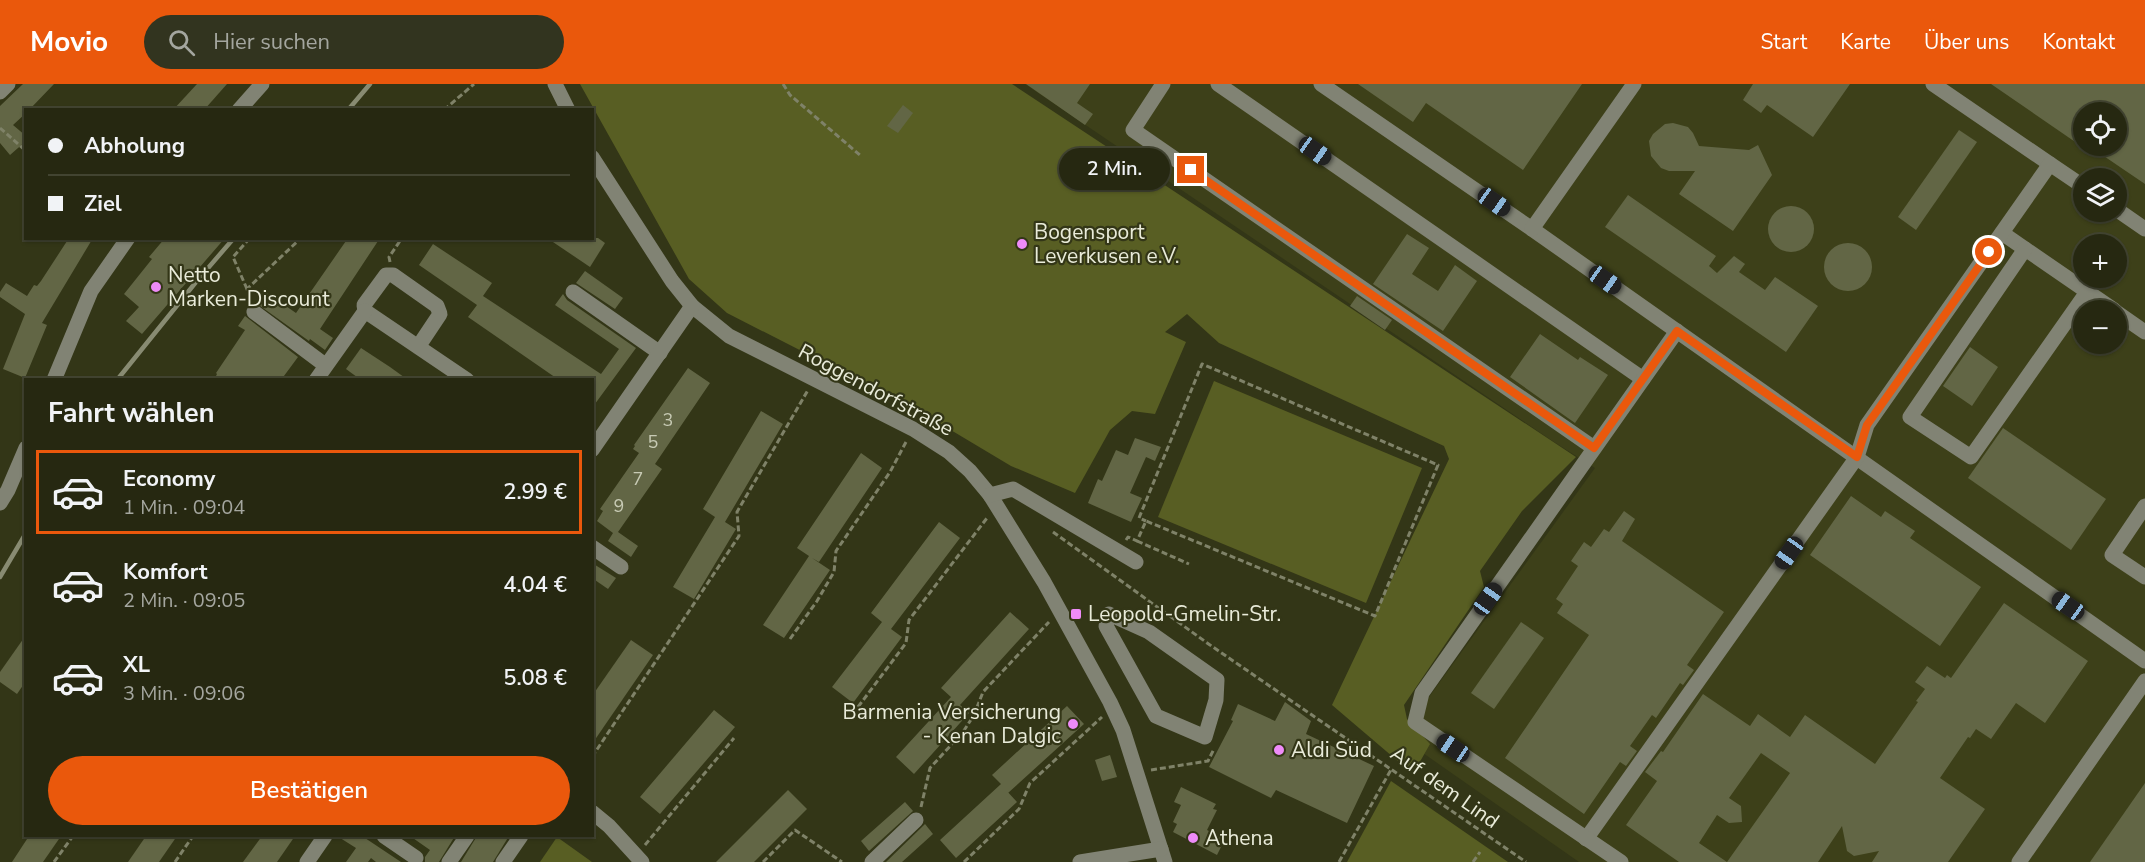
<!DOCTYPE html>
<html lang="de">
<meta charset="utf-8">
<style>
:root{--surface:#262811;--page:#32341f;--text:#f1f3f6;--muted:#a4a69f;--line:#424431;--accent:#ea580c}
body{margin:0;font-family:"Nunito Sans",sans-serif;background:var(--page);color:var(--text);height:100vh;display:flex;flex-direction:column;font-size:22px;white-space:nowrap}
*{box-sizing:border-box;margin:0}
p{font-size:20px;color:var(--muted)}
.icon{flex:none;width:33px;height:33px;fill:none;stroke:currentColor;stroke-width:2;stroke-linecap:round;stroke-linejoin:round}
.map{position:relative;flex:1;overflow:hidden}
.sheet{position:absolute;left:24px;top:294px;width:570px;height:459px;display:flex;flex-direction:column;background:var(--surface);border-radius:0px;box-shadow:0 2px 4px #0004,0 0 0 2px var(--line)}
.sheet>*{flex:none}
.banner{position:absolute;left:24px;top:24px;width:570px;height:132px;border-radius:0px;box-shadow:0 2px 4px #0004,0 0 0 2px var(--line);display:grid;align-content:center;height:132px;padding:0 24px;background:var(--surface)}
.tools{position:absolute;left:2073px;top:18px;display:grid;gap:12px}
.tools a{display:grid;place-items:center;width:54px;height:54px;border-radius:50%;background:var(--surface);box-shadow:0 2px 4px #0004,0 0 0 2px var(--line);font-size:30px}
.end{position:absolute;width:27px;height:27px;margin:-14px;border:8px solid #ea580c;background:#fff;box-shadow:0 0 0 3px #fff}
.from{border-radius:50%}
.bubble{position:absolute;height:42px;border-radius:21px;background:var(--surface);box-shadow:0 2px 4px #0004,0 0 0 2px var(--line);font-size:20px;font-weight:600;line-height:42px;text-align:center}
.car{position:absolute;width:18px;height:36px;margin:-18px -9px;border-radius:8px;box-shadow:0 0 4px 2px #0007;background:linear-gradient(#222 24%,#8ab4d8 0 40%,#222 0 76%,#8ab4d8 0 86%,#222 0)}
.banner b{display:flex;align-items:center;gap:21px;height:57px;font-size:22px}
.banner b+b{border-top:2px solid var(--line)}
.banner i{width:15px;height:15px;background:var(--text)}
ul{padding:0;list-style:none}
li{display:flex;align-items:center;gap:18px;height:84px;margin:0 12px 9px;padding:0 12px;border:3px solid transparent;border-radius:0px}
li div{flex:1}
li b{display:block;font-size:22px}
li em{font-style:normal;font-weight:600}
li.active{border-color:var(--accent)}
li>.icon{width:54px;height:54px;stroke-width:1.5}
h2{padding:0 24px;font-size:27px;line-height:72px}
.action{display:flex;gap:12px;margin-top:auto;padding:12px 24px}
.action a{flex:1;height:69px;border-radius:36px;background:var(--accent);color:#fff;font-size:24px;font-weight:600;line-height:69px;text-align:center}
header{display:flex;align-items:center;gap:36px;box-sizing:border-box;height:84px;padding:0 30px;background:var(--accent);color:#fff}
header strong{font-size:28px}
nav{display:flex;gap:33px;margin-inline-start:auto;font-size:21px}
.search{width:420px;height:54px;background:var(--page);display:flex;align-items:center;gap:15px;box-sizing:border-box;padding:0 21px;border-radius:33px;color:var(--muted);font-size:22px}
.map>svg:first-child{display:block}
.built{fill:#3d4019;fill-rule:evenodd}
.green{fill:#585e23}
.building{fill:#626645}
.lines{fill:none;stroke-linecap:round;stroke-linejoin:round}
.path{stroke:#7f8268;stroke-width:3;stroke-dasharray:6 3;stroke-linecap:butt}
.minor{stroke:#818374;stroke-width:15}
.rail{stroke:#888b72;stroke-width:4.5}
.route{stroke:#ea580c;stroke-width:8}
.poi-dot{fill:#ee8bf8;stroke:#333617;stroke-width:2}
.labels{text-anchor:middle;stroke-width:4.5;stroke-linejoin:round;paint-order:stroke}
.number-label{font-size:18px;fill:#c7cab4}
.poi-label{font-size:21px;fill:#e9ebd9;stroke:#333617;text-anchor:start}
.street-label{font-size:21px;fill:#e9ebd9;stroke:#333617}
</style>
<header>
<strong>Movio</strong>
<div class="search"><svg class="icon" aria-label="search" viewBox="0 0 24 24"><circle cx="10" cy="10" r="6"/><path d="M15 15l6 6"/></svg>Hier suchen</div>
<nav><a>Start</a><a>Karte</a><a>Über uns</a><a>Kontakt</a></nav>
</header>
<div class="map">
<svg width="2145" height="778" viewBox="0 0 2145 778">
<rect width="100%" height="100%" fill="#333617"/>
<path class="built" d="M1025 0H2145V778H1579L1400 653 1595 384 1554 358ZM2084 28H2116V62H2084ZM2084 94H2116V128H2084ZM2084 160H2116V194H2084ZM2084 226H2116V260H2084Z"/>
<g class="green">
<polygon points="580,0 1012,0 1576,373 1522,427 1480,487 1484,503 1404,621 1407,635 1430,660 1413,690 1332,621 1449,375 1444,362 1219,259 1187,230 1165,248 1186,258 1155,330 1132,327 1110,346 1075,409 1011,382 919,327 727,229 689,195"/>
<polygon points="1214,297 1422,384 1366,519 1158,433"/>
<polygon points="1391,697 1508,778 1347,778"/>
<polygon points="557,753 592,778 540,778"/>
</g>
<g class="building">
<polygon points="23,0 54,0 29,26 26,26 26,29 13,41 26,52 26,57 10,71 0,59 0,22"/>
<polygon points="197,0 227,0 204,26 173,26"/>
<polygon points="1026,0 1090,0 1077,19 1093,30 1085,41"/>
<polygon points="1358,0 1582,0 1523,86 1426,19 1413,38"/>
<polygon points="1753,0 1850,0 1813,53 1767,21 1761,29 1743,16"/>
<polygon points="1991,0 2145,0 2145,100 2089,62 2116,62 2116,28 2084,28 2084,64"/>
<polygon points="903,21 913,29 898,49 887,42"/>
<polygon points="1673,39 1688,43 1693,49 1699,62 1749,66 1758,61 1772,91 1733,147 1679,110 1695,87 1669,87 1661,84 1651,72 1649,57 1653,50 1665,40"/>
<polygon points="1959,46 1977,58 1916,146 1898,133"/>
<polygon points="1628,111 1716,172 1709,182 1717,189 1734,172 1745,180 1739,188 1765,206 1775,193 1818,222 1786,268 1605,143"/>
<circle cx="1791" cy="145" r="23"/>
<polygon points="1407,150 1429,164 1412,190 1438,207 1455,181 1477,197 1443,247 1373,200"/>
<polygon points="69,154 93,154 42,239 47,241 25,294 3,285 25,230 0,213 0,208 6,199 27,212 34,201 37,202 41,197"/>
<polygon points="165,154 225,154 142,250 126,237 139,223 124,210 152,175 149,173"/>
<polygon points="348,154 380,154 320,245 333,254 325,266 310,255 309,257 256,219 264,207 296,229"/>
<polygon points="547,154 598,154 605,159 590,183"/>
<circle cx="1848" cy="183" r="24"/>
<polygon points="433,160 492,199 483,212 601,290 619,265 555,221 563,210 567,216 636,264 592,324 592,296 559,296 468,233 477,221 419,181"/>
<polygon points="585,187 623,214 615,225 576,199"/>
<polygon points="1357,212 1392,236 1385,246 1350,222"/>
<polygon points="245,232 298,273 281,296 214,296 217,290 216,289 245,246 238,242"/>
<polygon points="1540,250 1578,276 1580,273 1608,291 1575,339 1510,293"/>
<polygon points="1970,263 1998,283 1972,322 1943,302"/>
<polygon points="361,264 390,283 408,296 361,296 346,285"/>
<polygon points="688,284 710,299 655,380 662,385 618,448 638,462 631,473 608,457 613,449 597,437 603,427 600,425 639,369 633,365 635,362 634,361"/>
<polygon points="761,327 783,340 725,438 736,445 694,515 673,503 715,433 703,425"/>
<polygon points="2003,344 2106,415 2071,466 1968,394"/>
<polygon points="1135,354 1161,363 1155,377 1146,373 1130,409 1142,414 1131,438 1088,419 1098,395 1102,397 1116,366 1128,371"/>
<polygon points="861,369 882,384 819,478 812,474 830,486 784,554 763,541 809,472 797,464"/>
<polygon points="1851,412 1881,433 1885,427 1915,447 1910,454 1981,503 1940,562 1810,471"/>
<polygon points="1624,427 1635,435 1622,457 1724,528 1687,581 1694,586 1683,601 1680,599 1656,634 1652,631 1630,662 1637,667 1626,682 1620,678 1584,730 1505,674 1589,551 1557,529 1563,520 1556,515 1578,482 1571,477 1584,458 1591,463 1604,445 1609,448"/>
<polygon points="939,438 960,454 891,545 902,553 853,619 832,603 882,538 871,529"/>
<polygon points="592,479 616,494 608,505 592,494"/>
<polygon points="2004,519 2088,577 2045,639 2016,619 1991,655 1976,645 1970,654 1968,653 1940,694 1985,725 1948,778 1872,778 1879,767 1854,772 1847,767 1842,742 1818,778 1727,778 1790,689 1761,669 1729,714 1741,722 1742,738 1729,739 1717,731 1699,759 1727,778 1679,778 1626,741 1657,697 1645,688 1661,667 1663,668 1703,610 1750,642 1758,630 1790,653 1805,631 1875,680 1918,618 1916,617 1925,605 1915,598 1927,582 1945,594 1947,591 1951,594"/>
<polygon points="1010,528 1029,545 960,621 969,629 914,690 896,673 951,613 941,604"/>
<polygon points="1521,538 1544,554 1494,625 1471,609"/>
<polygon points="26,551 26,597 17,610 0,598 0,588"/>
<polygon points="631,556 653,571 592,660 592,612"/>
<polygon points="1285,618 1311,637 1306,650 1374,682 1347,739 1276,706 1271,714 1209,683 1233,637 1231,636 1238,620 1275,637"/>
<polygon points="1067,622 1084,640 1008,709 1005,705 1017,718 956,774 940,756 1001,700 992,691"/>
<polygon points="714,626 735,643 660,730 640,713"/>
<polygon points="1110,671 1117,693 1102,697 1095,676"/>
<polygon points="2145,699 2145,778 2090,778"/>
<polygon points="1181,703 1216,720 1213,725 1217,726 1207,746 1225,755 1217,771 1173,748 1177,740 1173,738 1181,721 1174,718"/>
<polygon points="788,706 807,725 754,778 716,778"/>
<polygon points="905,718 913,727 869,767 861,757"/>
<polygon points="925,740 933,750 902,778 886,778"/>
<polygon points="29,752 61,752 43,778 12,778"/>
<polygon points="146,752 177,752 159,778 128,778"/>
<polygon points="262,752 295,752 277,778 243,778"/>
<polygon points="337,752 362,752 401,778 376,778 371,774 368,778 346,778 356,764"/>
<polygon points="410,752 455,752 439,778 425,778 425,773 430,766"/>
<polygon points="477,752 509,752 493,778 461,778"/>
</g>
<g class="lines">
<g class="path">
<polyline points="783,0 790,11 861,72"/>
<polyline points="444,26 474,0"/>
<polyline points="0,44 26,67"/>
<polyline points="390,178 389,173 402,154"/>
<polyline points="247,205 233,173 250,154"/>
<polyline points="250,215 247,205 301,154"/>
<polyline points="1053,448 1210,561 1526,778"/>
<polyline points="1126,456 1128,453 1137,457 1146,437 1375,532 1438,381 1202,280 1139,434 1146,437"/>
<polyline points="1137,457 1189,480"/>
<polyline points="790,555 817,517 834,488 836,467 890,388 906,358"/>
<polyline points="858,623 906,559 909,536 987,434"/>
<polyline points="592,673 739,452 737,428 808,306"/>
<polyline points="1151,686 1208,677 1214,665"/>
<polyline points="921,723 930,684 963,648 974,631 983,608 1049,538"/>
<polyline points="645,761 734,654"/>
<polyline points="54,778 73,752"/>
<polyline points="175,778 193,752"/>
<polyline points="763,778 795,746 842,778"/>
<polyline points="964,778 1019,725 1030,699 1102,633"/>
<polyline points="1339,778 1392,684"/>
<polyline points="1473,778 1480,768"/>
</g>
<g class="minor">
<polyline points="555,0 568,26"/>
<polyline points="1163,0 1133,46 1594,364"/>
<polyline points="1218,0 1643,295"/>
<polyline points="1321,0 1532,145 2145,577"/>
<polyline points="1933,0 2050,80"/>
<polyline points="0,8 8,0"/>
<polyline points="239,26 262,0"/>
<polyline points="592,73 672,197 692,222 729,252 913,345 949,368 970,387 990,411 1044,498 1110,618 1123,646 1165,778"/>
<polyline points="2116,125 2145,145"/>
<polyline points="1532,145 1634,0"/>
<polyline points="2002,149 2114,226"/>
<polyline points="2025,165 1910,333 1971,373 2087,208"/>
<polyline points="573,208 660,269"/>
<polyline points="254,228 325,281"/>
<polyline points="2116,228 2145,248"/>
<polyline points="418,263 440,230 437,222 393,191 386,191 364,221 365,227 467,296"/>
<polyline points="54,296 91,207 128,154"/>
<polyline points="316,296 365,227"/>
<polyline points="592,366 692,222"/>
<polyline points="990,411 1013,405 1136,478"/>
<polyline points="0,419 8,406 26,364"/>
<polyline points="2145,422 2112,471 2145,493"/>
<polyline points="592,463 621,483"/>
<polygon points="1109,530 1149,548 1217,596 1216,616 1205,653 1156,632 1106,542"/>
<polyline points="592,728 609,742 642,778"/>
<polyline points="384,752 416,774"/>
<polyline points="1586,755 1857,373 1867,341 2050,80 2084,103"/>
<polyline points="307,778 325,752"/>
<polyline points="449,778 467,752"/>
<polyline points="503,778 521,752"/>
<polyline points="872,778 916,736"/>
<polyline points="1080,778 1161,765"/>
<polyline points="1621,778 1415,638 1422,609 1677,247"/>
<polyline points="2019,778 2145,597"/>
</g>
<g class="rail">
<polyline points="348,26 370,0"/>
<polyline points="117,296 196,198 234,154"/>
<polyline points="0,493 26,449"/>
</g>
</g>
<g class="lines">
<polyline class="route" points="1191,86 1594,364 1677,247 1857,373 1867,341 1989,168"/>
</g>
<g class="poi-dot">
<circle cx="1022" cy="160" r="6"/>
<circle cx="156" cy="203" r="6"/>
<rect x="1070" y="524" width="12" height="12" rx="3"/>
<circle cx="1073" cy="640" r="6"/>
<circle cx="1279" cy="666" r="6"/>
<circle cx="1193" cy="754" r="6"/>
</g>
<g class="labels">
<g class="number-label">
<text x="668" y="342">3</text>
<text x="653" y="364">5</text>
<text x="638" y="401">7</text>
<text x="619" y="428">9</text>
</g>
<g class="poi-label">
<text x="1034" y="155">Bogensport<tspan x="1034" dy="24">Leverkusen e.V.</tspan></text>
<text x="168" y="198">Netto<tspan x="168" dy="24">Marken-Discount</tspan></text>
<text x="1088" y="537">Leopold-Gmelin-Str.</text>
<text x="1061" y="635" text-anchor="end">Barmenia Versicherung<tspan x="1061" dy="24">- Kenan Dalgic</tspan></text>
<text x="1291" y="673">Aldi Süd</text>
<text x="1205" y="761">Athena</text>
</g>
<g class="street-label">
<text transform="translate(876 306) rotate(28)" y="7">Roggendorfstraße</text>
<text transform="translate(1445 703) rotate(35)" y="7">Auf dem Lind</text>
</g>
</g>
</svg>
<div class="tools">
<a><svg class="icon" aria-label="locate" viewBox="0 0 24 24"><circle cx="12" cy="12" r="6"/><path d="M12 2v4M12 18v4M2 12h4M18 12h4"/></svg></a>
<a><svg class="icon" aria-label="layers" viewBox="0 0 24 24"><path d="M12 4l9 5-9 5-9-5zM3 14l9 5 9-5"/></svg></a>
<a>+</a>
<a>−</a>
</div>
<i class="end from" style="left:1989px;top:168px"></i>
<i class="end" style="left:1191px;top:86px"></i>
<div class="bubble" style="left:1059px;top:64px;width:111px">2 Min.</div>
<i class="car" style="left:1315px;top:67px;rotate:125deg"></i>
<i class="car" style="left:1494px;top:118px;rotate:125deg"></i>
<i class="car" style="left:1605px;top:196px;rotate:125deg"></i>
<i class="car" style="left:1789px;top:469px;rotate:215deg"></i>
<i class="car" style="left:1488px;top:515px;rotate:35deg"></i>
<i class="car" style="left:2068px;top:522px;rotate:305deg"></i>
<i class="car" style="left:1453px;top:664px;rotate:304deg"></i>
<div class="banner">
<b><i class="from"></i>Abholung</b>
<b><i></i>Ziel</b>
</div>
<section class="sheet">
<h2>Fahrt wählen</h2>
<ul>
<li class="active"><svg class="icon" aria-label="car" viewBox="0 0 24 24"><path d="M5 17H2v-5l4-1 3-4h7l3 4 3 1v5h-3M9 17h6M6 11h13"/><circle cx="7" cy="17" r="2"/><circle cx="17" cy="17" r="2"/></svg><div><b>Economy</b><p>1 Min. · 09:04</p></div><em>2.99 €</em></li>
<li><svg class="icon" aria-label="car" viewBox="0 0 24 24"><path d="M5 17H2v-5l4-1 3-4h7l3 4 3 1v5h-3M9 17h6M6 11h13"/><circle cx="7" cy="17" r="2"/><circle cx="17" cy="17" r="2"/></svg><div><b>Komfort</b><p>2 Min. · 09:05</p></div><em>4.04 €</em></li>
<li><svg class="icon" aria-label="car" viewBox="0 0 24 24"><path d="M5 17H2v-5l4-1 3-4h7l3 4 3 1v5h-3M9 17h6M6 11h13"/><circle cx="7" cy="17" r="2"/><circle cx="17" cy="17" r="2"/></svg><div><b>XL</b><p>3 Min. · 09:06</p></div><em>5.08 €</em></li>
</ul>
<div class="action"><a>Bestätigen</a></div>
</section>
</div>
